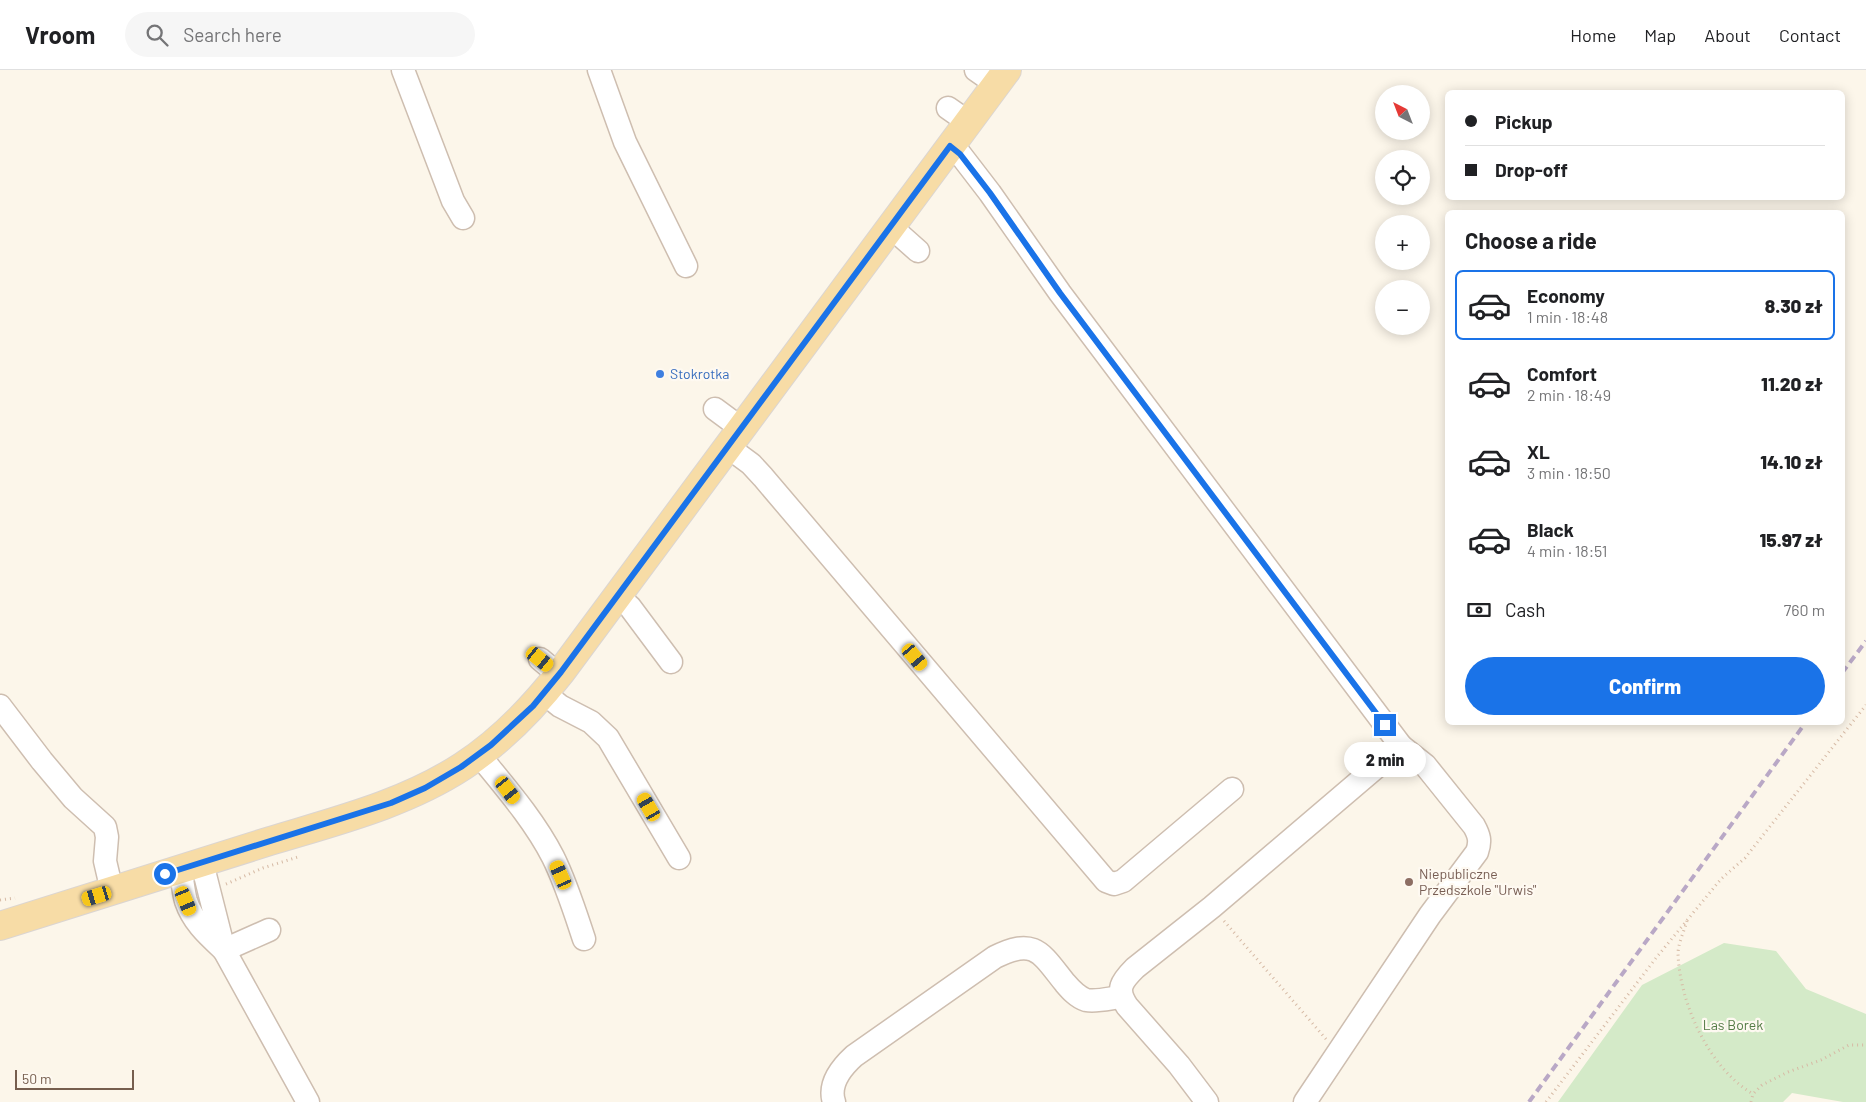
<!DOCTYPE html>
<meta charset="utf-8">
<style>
:root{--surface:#fff;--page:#f6f6f6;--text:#202124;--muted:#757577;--line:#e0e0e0;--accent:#1a73e8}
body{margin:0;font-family:Barlow,sans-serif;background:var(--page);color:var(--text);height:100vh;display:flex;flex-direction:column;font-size:19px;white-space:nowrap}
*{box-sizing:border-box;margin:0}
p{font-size:16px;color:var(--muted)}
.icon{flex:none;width:28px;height:28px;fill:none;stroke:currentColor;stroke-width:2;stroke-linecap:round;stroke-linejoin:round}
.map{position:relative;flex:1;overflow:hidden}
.details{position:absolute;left:1445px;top:140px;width:400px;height:515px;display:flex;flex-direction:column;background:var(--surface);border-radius:8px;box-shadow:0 2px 12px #0003}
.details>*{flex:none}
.hud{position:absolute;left:1445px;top:20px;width:400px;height:110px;border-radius:8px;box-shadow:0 2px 12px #0003;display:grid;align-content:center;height:110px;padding:0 20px;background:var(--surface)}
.needle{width:32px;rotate:318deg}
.tools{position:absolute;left:1375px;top:15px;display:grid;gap:10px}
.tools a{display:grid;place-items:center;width:55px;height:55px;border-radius:50%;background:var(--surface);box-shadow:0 2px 12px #0003;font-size:25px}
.scale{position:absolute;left:15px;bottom:12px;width:119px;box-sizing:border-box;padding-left:5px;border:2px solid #765e4e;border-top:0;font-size:14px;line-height:18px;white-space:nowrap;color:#765e4e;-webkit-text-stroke:4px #fef9f1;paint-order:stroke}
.end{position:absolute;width:22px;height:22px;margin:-11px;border:6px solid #1a73e8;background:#fff;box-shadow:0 0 0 2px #fff}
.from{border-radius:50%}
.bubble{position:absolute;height:35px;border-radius:18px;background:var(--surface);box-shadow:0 2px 12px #0003;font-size:16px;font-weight:800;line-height:35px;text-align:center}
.car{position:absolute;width:15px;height:30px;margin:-15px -8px;border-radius:6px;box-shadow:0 0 4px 1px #0007;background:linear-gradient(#f5c518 24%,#345 0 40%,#f5c518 0 76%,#345 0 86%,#f5c518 0)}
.hud b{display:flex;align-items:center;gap:18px;height:48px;font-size:19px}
.hud b+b{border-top:1px solid var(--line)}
.hud i{width:12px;height:12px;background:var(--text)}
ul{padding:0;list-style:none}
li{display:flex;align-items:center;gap:15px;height:70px;margin:0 10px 8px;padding:0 10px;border:2px solid transparent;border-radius:8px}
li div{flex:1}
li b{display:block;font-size:19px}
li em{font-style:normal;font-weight:800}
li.active{border-color:var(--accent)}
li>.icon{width:45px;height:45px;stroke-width:1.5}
h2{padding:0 20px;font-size:22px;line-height:60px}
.pay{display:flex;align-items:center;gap:12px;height:55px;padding:0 20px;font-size:19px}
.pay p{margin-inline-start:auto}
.button{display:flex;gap:10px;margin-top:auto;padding:10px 20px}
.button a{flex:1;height:58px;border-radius:30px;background:var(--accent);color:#fff;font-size:20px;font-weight:800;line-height:58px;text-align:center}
header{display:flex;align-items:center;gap:30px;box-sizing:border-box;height:70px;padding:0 25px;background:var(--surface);border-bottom:1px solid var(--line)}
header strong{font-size:24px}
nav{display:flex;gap:28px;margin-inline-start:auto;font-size:18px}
.search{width:350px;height:45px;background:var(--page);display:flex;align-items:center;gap:12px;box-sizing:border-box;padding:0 18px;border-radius:28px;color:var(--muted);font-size:19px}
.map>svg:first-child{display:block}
.green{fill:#d4eac8}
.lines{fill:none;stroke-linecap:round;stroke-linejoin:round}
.minor-casing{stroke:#cebeb0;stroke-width:25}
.major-casing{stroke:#dbd5d1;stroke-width:30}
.path{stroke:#d6baa5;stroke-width:3;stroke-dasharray:1 4;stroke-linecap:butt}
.minor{stroke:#fff;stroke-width:22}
.major{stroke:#f7dca6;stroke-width:28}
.rail{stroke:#b9a8c6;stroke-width:4;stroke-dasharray:8 5;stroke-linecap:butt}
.route{stroke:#1a73e8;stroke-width:6}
.shop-dot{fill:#3f7fe0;stroke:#fef9f1;stroke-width:2}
.education-dot{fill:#8d6e63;stroke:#fef9f1;stroke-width:2}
.labels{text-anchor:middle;stroke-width:4.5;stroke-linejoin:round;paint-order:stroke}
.shop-label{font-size:14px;fill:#366cbe;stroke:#fef9f1;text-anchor:start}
.education-label{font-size:14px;fill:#785e54;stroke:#fef9f1;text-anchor:start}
.park-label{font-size:14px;fill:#547b46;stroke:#fef9f1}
</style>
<header>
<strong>Vroom</strong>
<div class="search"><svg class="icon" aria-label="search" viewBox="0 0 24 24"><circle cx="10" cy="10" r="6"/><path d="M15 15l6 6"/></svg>Search here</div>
<nav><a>Home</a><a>Map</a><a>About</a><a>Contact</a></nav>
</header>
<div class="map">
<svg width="1866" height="1032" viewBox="0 0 1866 1032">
<rect width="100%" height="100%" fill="#fcf6ea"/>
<polygon class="green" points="1724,873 1776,881 1806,919 1866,944 1866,1032 1843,1032 1792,1023 1783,1032 1558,1032 1642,915"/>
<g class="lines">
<g class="minor-casing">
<g id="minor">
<polyline points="403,0 453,131 463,148"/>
<polyline points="599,0 625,72 686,196"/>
<polyline points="976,0 996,14"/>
<polyline points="948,38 968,52"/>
<path d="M950 76 960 84 990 123 1060 223 1401 676 1212 837 1135 898C1121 912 1116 919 1127 936L1179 995 1207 1032"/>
<polyline points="891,157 918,181"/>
<polyline points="715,339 742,359"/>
<polyline points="728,377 751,394 763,407 1106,811 1114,814 1123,811 1232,719"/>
<polyline points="618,526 630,537 671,592"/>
<polyline points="540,589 559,605"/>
<polyline points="544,623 560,636 591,652 608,668 679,788"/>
<polyline points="0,636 42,691 73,728 105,757 107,767 105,791 112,821"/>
<path d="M479 685C505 717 534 750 553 787 566 813 575 842 584 869"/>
<polyline points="202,793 224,880 308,1032"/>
<path d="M180 800C183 810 183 821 186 831 193 852 208 865 224 880"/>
<polyline points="224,880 269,860"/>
<path d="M834 1032C828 1014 842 997 854 986L995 887C1035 867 1041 883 1065 913 1071 920 1077 927 1086 930 1097 932 1111 928 1121 927"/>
<path d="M1305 1032 1430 845 1477 782C1481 771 1479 765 1474 756L1425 695 1401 676"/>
</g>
</g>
<g class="major-casing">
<path id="major" d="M0 856C90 828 180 800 270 771 336 751 405 734 463 696 501 671 533 638 561 602L1007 0"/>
</g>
<g class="path">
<polyline points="226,814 263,798 298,787"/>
<polyline points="0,830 15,828"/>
<polyline points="1224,851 1326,969"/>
<path d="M1687 851C1684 861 1678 874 1678 884 1680 934 1709 998 1753 1024"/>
<polyline points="1546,1032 1656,888 1721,809 1745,788 1866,635"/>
<polyline points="1751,1032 1753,1024 1762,1015 1788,1002 1821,990 1849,975 1866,975"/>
</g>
<use href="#minor" class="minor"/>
<use href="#major" class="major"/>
<g class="rail">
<polyline points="1842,603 1866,571"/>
<polyline points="1529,1032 1806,652"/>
</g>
</g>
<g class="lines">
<polyline class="route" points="165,804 391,733 425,718 461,697 491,675 533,636 561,602 950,76 960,84 990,123 1060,223 1385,655"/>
</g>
<circle class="shop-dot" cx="660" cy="304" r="5"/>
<circle class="education-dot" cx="1409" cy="812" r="5"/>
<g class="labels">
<g class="shop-label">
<text x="670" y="309">Stokrotka</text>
</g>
<g class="education-label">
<text x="1419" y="809">Niepubliczne<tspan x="1419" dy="16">Przedszkole "Urwis"</tspan></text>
</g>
<g class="park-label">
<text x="1733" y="960">Las Borek</text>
</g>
</g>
</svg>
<div class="tools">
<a><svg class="needle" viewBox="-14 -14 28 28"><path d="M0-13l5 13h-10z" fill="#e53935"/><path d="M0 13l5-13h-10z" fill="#757577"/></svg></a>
<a><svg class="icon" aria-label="locate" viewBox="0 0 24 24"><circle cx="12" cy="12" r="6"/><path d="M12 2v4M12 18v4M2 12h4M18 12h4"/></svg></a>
<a>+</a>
<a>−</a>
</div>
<div class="scale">50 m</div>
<i class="end from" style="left:165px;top:804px"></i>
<i class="end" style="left:1385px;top:655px"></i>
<div class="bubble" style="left:1344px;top:672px;width:82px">2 min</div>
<i class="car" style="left:915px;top:587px;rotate:140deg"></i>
<i class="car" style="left:540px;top:589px;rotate:129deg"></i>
<i class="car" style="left:508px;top:720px;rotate:143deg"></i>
<i class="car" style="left:649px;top:737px;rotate:330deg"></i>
<i class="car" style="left:561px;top:805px;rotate:336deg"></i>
<i class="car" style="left:97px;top:826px;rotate:253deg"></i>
<i class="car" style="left:186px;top:831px;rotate:157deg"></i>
<div class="hud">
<b><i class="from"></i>Pickup</b>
<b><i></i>Drop-off</b>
</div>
<section class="details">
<h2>Choose a ride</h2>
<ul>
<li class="active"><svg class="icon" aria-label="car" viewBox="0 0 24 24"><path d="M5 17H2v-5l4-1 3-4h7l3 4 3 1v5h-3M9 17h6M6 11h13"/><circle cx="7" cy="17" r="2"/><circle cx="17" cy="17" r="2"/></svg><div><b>Economy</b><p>1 min · 18:48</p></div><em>8.30 zł</em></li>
<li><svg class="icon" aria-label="car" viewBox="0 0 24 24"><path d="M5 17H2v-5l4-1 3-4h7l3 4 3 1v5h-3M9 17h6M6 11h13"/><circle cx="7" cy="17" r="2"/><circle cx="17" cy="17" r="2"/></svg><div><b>Comfort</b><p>2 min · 18:49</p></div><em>11.20 zł</em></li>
<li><svg class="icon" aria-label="car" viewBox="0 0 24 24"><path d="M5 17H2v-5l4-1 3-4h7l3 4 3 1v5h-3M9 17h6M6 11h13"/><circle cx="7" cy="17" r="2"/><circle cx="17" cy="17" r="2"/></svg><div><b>XL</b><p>3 min · 18:50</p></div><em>14.10 zł</em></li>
<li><svg class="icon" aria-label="car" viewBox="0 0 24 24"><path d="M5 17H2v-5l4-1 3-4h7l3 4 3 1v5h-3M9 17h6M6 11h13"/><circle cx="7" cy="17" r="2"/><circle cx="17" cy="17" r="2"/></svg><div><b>Black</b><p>4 min · 18:51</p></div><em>15.97 zł</em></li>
</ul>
<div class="pay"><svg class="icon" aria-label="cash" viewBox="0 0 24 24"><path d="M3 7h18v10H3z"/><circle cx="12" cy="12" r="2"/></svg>Cash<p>760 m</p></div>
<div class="button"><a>Confirm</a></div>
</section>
</div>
